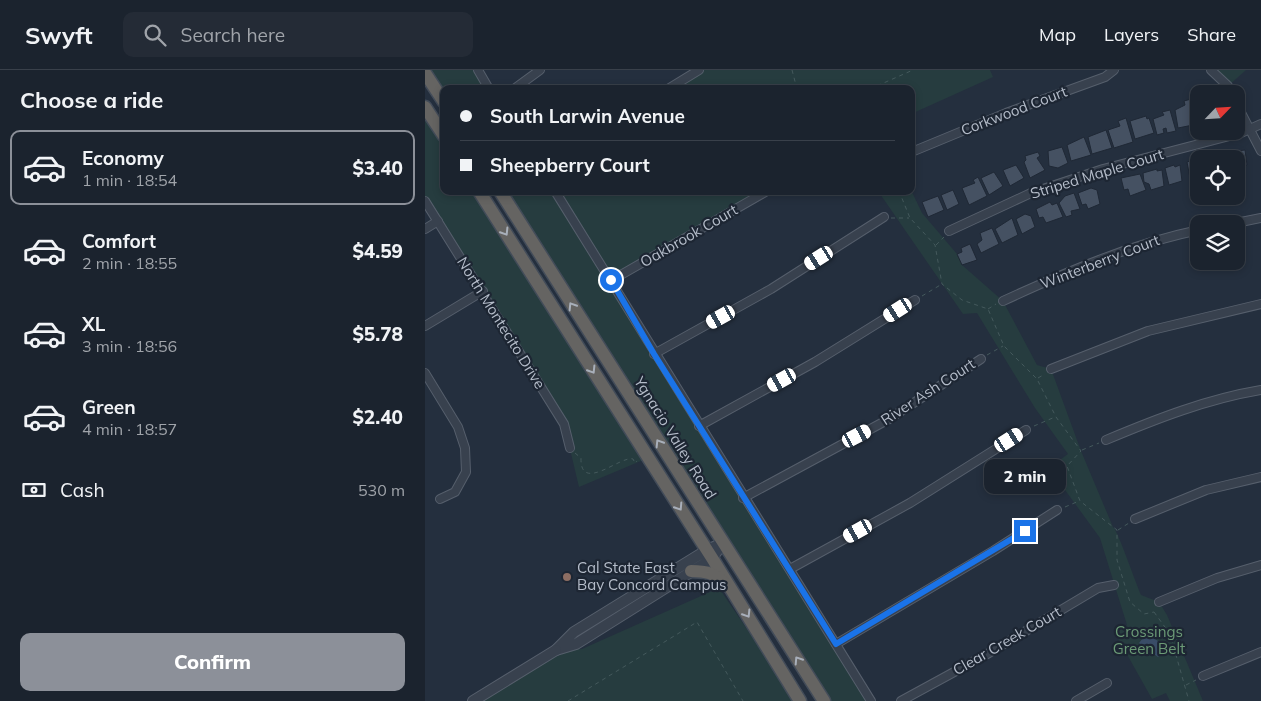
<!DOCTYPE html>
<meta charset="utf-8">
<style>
:root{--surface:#1b232e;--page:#242b36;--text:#f1f3f6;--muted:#a0a4aa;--line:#39404a;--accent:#8c9099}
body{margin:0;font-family:Mulish,sans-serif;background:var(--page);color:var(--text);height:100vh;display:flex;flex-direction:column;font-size:19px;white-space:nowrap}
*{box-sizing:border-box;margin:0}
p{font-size:16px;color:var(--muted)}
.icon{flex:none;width:28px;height:28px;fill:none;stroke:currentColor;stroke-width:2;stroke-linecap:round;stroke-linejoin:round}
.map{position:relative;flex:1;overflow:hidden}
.sheet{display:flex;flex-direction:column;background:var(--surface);width:425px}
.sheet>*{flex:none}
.banner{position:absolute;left:15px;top:15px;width:475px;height:110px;border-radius:10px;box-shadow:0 2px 8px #0003,0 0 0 1px var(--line);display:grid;align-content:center;height:110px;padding:0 20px;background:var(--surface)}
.needle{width:32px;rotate:65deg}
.tools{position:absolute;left:765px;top:15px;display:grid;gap:10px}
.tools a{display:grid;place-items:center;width:55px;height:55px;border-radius:10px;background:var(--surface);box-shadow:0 2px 8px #0003,0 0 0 1px var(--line);font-size:25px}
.end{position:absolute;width:22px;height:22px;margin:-11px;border:6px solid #1a73e8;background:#fff;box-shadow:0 0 0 2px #fff}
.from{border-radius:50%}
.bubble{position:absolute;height:35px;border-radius:10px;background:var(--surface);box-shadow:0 2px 8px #0003,0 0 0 1px var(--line);font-size:16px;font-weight:800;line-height:35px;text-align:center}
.car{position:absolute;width:15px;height:30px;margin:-15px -8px;border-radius:6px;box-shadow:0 0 4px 1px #0007;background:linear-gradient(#fff 24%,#345 0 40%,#fff 0 76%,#345 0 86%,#fff 0)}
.banner b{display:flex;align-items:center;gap:18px;height:48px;font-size:19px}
.banner b+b{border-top:1px solid var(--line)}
.banner i{width:12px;height:12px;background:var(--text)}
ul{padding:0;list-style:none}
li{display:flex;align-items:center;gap:15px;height:75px;margin:0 10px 8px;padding:0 10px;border:2px solid transparent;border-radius:10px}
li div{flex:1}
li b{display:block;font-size:19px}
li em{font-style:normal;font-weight:800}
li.selected{border-color:var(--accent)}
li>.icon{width:45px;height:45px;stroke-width:1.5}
h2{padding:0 20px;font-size:22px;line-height:60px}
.pay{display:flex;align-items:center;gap:12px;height:55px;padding:0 20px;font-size:19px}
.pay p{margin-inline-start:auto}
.action{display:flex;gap:10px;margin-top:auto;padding:10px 20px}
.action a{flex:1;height:58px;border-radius:10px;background:var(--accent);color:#fff;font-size:20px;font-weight:800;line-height:58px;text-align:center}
header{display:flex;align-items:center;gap:30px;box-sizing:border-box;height:70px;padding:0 25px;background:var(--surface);border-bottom:1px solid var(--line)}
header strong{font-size:24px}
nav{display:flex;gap:28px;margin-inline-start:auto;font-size:18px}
.search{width:350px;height:45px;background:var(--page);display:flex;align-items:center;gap:12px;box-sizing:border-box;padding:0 18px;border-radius:10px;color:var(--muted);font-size:19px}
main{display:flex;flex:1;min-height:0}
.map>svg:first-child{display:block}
.green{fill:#263c3f}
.water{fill:#394c67}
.building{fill:#455162;stroke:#1f2835}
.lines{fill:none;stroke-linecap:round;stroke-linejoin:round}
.minor-casing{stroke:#565f6c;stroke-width:10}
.tertiary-casing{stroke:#565f6c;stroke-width:12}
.trunk-casing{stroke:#434c59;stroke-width:15}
.path{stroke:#44595c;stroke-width:1;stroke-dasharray:4 4;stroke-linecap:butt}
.minor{stroke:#38414e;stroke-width:8}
.tertiary{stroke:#38414e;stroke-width:10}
.trunk{stroke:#656462;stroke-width:12}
.oneway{stroke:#a8afba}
.route{stroke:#1a73e8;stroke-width:6}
.education-dot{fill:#8d6e63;stroke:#1d2633;stroke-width:2}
.labels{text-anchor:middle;stroke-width:4.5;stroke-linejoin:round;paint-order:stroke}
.street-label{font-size:15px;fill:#b4bcc9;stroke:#1d2633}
.poi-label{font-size:15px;fill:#b4bcc9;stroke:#1d2633;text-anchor:start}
.park-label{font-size:15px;fill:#6b9a76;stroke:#1d2633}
</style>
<header>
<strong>Swyft</strong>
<div class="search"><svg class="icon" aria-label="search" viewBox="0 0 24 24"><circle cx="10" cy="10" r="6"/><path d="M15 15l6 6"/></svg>Search here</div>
<nav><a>Map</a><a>Layers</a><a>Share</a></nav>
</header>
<main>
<section class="sheet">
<h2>Choose a ride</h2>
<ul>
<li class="selected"><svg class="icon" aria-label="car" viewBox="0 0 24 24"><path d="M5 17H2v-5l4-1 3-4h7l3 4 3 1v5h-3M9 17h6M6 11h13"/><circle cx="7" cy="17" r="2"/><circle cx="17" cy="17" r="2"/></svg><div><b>Economy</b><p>1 min · 18:54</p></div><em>$3.40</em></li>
<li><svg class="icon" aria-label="car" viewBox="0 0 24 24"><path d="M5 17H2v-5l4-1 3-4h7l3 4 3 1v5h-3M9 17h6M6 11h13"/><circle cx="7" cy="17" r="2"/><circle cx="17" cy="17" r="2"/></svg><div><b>Comfort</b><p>2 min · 18:55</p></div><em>$4.59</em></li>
<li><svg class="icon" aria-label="car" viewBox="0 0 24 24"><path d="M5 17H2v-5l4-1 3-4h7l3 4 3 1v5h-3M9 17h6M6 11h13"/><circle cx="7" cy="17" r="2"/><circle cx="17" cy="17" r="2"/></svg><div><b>XL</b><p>3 min · 18:56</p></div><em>$5.78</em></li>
<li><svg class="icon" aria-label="car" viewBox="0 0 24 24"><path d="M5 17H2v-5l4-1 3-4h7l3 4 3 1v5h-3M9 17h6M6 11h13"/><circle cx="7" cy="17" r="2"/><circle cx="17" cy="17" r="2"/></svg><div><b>Green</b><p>4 min · 18:57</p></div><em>$2.40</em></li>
</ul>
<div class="pay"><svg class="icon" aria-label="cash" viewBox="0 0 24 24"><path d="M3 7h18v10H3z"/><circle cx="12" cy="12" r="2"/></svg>Cash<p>530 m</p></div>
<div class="action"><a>Confirm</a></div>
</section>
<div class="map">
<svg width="836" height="631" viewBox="0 0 836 631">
<rect width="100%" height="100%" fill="#242f3e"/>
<g class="green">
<polygon points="0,0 53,0 64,19 19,19 19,32"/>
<polygon points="274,0 565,0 568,7 486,44 486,19 243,19"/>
<polygon points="786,0 821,0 803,16"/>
<polygon points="0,37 19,66 19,121 54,121 223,388 154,417 139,354 0,131"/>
<path d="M486 120 497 143 532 184 537 195 578 231 612 295 626 299 656 381 688 457C693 461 711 514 716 525L734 532 742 545 778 631H745L741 623 727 629 690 563 702 555 675 468 624 398 643 384 610 338 552 243 538 244 453 121Z"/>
<polygon points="75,121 342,121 187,210 446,631 399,631"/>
<polygon points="294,518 371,631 48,631 131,580 157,579"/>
</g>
<polygon class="water" points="722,563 741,577 733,587 714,573"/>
<g class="building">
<polygon points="766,29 773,54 753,58 750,40 760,35 759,31"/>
<polygon points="774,34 774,49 770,35"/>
<polygon points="745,40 751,61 742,63 741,58 738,59 739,63 732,65 728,49 739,45 737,42"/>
<polygon points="721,46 722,49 724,48 729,63 710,69 705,51"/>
<polygon points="701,48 708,72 689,78 683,60 695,56 693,51"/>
<polygon points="681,60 687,78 667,84 663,67"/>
<polygon points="659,67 666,85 646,91 642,75"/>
<polygon points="637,77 643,93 633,98 624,96 623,81"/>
<polygon points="802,80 804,89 784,89 783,86"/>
<polygon points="820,80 822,95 811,97 811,89 807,89 805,82"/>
<polygon points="613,82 615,86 612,88 620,100 605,108 599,92 601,90 600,86"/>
<polygon points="781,86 781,89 774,89 774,106 765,108 762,92"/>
<polygon points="591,95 599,108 585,116 578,100"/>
<polygon points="749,95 750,97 755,95 757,111 744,115 740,98"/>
<polygon points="732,99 732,101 737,100 739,116 726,120 724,114 719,112 718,103"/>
<polygon points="569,102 578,116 564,125 556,108"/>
<polygon points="715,104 721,120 705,126 703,119 699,120 696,108"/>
<polygon points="553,107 562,126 544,135 537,118 550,113 548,110"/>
<polygon points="666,118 672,120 675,134 663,139 661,134 657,135 653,123"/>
<polygon points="528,120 534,134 522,140 516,125"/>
<polygon points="649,123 655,139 646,141 647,145 641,147 634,133 640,126"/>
<polygon points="513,126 519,140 503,147 497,132"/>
<polygon points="625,132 627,135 632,133 638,147 621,153 618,147 614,148 611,139"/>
<polygon points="600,144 606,146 610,157 597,164 591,149"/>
<polygon points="587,148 593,165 577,173 570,159"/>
<polygon points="567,158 574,174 556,183 552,174 557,170 555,163"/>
<polygon points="545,174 552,190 537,195 532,184 537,182 536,178"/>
</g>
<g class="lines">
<g class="minor-casing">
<g id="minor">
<polyline points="53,0 64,19"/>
<polyline points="786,0 803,16 807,24"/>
<polyline points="89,19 115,0"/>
<polyline points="243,19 274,0"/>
<polyline points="811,33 836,81"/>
<polyline points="489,81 581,43 680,7 689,0"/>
<polyline points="130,121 446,631"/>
<polyline points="0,131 139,354 145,378"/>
<polyline points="806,154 836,148"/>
<polyline points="0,159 13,151"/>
<polyline points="524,161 606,123 678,99 816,63 836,54"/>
<polyline points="187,210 342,121"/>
<path d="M578 231C641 202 706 174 774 160"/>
<polyline points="0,256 58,221"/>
<polyline points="229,284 346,219 459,147"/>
<polyline points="626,299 723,261 836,234"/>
<polyline points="0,303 33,357 40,378 41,402 30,422 15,429"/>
<polyline points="274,356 390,292 490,230"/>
<path d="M681 370C731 349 782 329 836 320"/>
<polyline points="318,428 464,349 556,289"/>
<polyline points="710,449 781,420 836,407"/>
<polyline points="365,499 485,433 601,360"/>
<polyline points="734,532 792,508 836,495"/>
<polyline points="411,574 568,481 632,440"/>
<polyline points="778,606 836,582"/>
<polyline points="476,631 564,583 673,518 689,515"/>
<polyline points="651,631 682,613"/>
</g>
</g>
<g class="tertiary-casing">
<g id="tertiary">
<polygon points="298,473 287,488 277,495 151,574 131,580 149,562 282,480"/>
<polyline points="48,631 131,580"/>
</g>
</g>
<g class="trunk-casing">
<g id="trunk">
<polyline points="0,3 19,32"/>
<polyline points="0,37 19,66"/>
<polyline points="54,121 287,488 375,631"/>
<polyline points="75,121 399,631"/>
<path d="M266 501C281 501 290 503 300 514"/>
</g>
</g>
<g class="path">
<polyline points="367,0 372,19"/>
<polyline points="445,19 488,0"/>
<polyline points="474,121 485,148 510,175 517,214 537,230 563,239 579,276 612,309 631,347 656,381 642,396 655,431 692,460 692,490 705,532 719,544 729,542"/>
<polyline points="466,148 484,148"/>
<polyline points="511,175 519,167"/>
<polyline points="497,226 517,214"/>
<polyline points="563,239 571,234"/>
<polyline points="562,285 578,276"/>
<polyline points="613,308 620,304"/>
<polyline points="609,356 630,347"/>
<polyline points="657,380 674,373"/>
<path d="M150 383 156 388C155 424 196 385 208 389L210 393 212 391"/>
<polyline points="640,437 654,431"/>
<polyline points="693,460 704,453"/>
<polyline points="729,542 745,564 764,631"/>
<polyline points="761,615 771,610"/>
<polyline points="143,631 272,552 318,631"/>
</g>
<use href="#minor" class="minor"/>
<use href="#tertiary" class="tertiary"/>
<use href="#trunk" class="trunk"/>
</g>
<defs><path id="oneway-chevron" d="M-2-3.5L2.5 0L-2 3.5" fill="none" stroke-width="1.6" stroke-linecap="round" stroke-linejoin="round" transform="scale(1.25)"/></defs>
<g class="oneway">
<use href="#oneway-chevron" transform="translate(80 162) rotate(58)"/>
<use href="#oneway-chevron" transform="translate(147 236) rotate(-122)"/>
<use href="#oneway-chevron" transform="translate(167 300) rotate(58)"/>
<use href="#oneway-chevron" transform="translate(234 373) rotate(-122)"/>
<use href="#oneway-chevron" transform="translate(254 437) rotate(57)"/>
<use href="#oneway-chevron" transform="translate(322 544) rotate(58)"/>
<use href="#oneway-chevron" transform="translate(373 590) rotate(-123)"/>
</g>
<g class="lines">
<polyline class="route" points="186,210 229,284 411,574 600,461"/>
</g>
<circle class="education-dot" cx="142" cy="507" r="5"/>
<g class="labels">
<g class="street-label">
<text transform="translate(589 41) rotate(-21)" y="5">Corkwood Court</text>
<text transform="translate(672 104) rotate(-17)" y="5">Striped Maple Court</text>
<text transform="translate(264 166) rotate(-30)" y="5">Oakbrook Court</text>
<text transform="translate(675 192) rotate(-21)" y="5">Winterberry Court</text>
<text transform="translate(76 253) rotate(58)" y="5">North Montecito Drive</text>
<text transform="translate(503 322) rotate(-33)" y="5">River Ash Court</text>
<text transform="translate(250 368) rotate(58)" y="5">Ygnacio Valley Road</text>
<text transform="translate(582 571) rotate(-30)" y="5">Clear Creek Court</text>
</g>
<g class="poi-label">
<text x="152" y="503">Cal State East<tspan x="152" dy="17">Bay Concord Campus</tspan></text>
</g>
<g class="park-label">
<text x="724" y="567">Crossings<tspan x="724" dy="17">Green Belt</tspan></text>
</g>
</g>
</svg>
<div class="tools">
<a><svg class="needle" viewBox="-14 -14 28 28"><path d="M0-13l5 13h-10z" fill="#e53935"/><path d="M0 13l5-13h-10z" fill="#a0a4aa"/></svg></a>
<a><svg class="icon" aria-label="locate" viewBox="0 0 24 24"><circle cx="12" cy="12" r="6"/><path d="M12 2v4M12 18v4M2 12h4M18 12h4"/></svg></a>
<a><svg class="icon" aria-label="layers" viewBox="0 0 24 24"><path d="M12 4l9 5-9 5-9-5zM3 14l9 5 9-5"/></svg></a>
</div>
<i class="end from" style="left:186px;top:210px"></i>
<i class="end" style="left:600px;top:461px"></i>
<div class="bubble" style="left:559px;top:389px;width:82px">2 min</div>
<i class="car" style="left:394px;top:188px;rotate:238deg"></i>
<i class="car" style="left:473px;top:240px;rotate:238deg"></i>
<i class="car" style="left:296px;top:247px;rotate:241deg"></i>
<i class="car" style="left:357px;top:310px;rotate:241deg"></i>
<i class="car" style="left:432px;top:366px;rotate:62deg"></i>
<i class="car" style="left:584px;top:370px;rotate:58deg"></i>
<i class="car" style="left:433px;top:461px;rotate:241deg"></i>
<div class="banner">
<b><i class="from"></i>South Larwin Avenue</b>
<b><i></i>Sheepberry Court</b>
</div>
</div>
</main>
